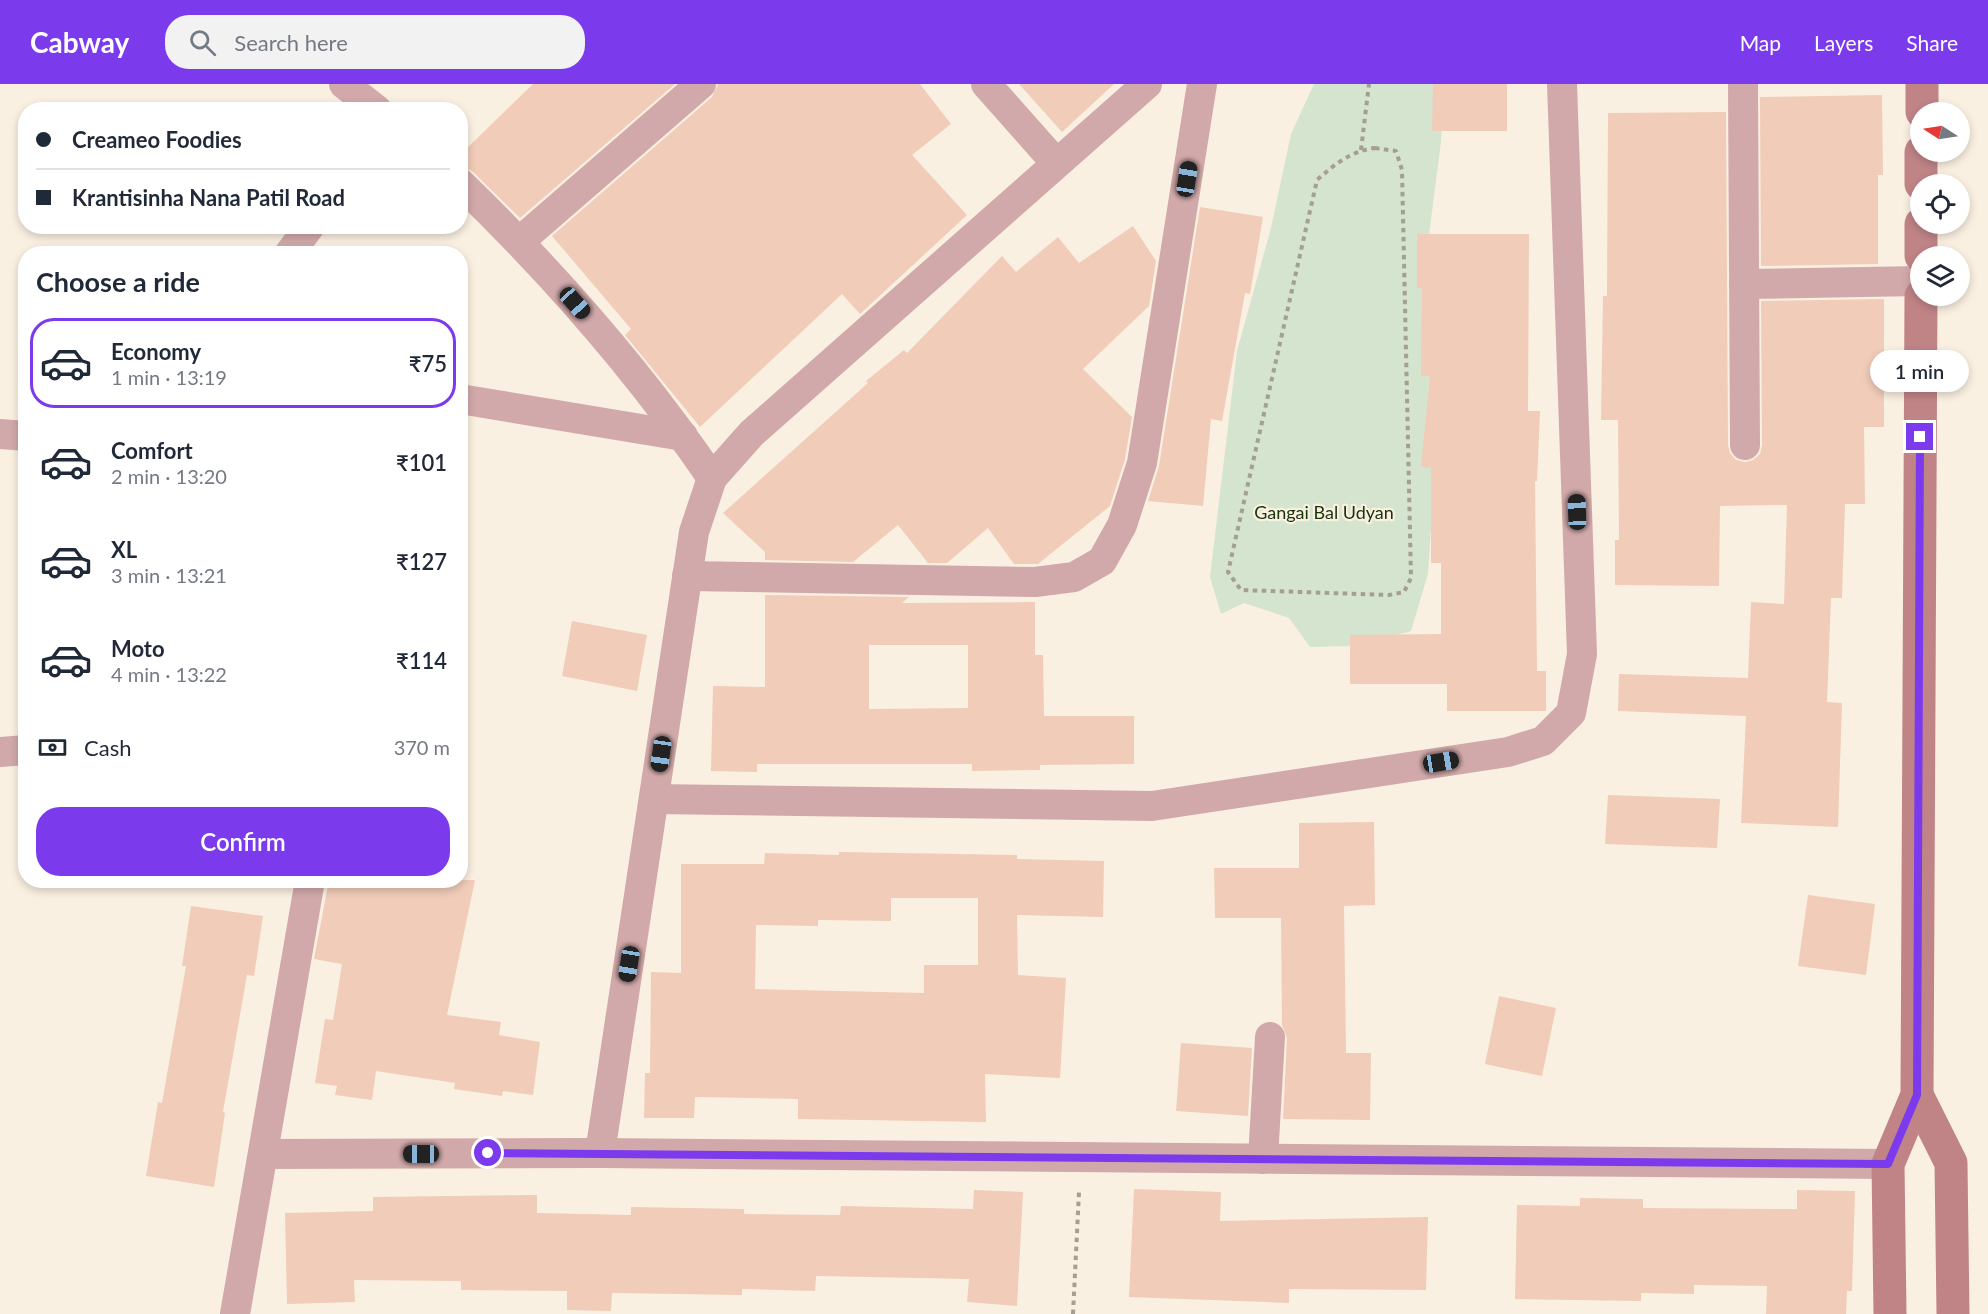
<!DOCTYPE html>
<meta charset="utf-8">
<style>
:root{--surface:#fff;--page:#f2f2f3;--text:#1f2937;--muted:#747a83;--line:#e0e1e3;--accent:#7c3aed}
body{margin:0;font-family:Lato,sans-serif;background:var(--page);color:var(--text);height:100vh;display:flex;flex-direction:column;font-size:22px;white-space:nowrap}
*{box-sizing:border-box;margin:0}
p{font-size:20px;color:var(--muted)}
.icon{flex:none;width:33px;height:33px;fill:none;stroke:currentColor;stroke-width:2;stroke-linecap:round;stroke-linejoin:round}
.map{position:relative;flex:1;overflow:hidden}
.side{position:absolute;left:18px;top:162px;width:450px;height:642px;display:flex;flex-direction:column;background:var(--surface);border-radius:24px;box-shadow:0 3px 9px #0003}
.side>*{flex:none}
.banner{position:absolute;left:18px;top:18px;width:450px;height:132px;border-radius:24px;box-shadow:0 3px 9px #0003;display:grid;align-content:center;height:132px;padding:0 18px;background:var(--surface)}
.needle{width:39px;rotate:282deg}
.fabs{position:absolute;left:1910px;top:18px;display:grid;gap:12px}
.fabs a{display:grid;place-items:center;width:60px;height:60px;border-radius:50%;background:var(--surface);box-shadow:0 3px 9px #0003;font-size:30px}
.end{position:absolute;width:27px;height:27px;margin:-14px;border:8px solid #7c3aed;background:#fff;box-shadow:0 0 0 3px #fff}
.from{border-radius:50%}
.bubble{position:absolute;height:42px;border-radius:21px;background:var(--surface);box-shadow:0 3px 9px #0003;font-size:20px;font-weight:600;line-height:42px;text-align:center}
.car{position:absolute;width:18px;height:36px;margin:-18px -9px;border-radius:8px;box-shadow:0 0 4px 2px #0007;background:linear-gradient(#222 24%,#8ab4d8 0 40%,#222 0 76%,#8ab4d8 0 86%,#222 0)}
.banner b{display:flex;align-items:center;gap:21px;height:57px;font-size:22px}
.banner b+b{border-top:2px solid var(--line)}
.banner i{width:15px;height:15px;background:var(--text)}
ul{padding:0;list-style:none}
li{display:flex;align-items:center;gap:18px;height:90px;margin:0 12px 9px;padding:0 6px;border:3px solid transparent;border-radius:24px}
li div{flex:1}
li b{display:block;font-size:22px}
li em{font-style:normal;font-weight:600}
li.on{border-color:var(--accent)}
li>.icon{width:54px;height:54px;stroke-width:1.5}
h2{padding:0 18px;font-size:27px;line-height:72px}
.pay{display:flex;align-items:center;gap:15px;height:66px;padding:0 18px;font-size:22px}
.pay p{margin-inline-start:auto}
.action{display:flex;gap:12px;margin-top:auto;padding:12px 18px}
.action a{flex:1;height:69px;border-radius:24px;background:var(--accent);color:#fff;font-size:24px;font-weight:600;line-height:69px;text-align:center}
header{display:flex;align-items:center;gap:36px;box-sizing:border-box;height:84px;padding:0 30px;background:var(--accent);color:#fff}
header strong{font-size:28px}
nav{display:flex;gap:33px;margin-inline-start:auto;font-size:21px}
.search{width:420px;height:54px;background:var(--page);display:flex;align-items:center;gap:15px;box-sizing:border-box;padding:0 21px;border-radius:24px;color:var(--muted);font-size:22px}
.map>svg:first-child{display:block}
.green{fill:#d4e4ce}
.building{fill:#f0ccb9;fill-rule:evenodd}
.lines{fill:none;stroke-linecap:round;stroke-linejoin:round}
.path{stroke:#a59e92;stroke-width:4;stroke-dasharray:4.5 4.5;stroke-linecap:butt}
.street{stroke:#d2a9aa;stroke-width:30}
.secondary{stroke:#c08487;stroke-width:33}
.route{stroke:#7c3aed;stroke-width:8}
.labels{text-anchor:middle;stroke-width:4.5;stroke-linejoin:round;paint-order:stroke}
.park-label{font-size:18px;fill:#163509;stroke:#faf0e1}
</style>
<header>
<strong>Cabway</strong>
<div class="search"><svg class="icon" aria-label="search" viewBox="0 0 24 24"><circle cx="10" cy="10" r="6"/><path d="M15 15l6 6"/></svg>Search here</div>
<nav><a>Map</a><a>Layers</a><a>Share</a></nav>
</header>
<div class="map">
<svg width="1988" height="1230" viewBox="0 0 1988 1230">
<rect width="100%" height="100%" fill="#faf0e1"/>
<polygon class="green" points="1314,0 1444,0 1441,58 1425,182 1435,384 1428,490 1411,547 1355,562 1310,563 1289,534 1244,519 1221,530 1210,493 1237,267 1271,144 1291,50"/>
<g class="building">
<polygon points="533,0 675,0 520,134 472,87 460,82 460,71"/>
<polygon points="718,0 920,0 951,40 912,71 967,131 860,230 842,210 700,343 625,251 631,245 552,152 712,13"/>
<polygon points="1019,0 1114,0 1062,48"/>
<polygon points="1433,0 1507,0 1507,47 1432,47"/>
<polygon points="1882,11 1883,91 1878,91 1878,180 1761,182 1760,13"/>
<polygon points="1726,28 1728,361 1730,369 1736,376 1745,378 1753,376 1760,370 1762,361 1761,217 1884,215 1884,343 1864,343 1865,420 1845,420 1842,514 1831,514 1827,618 1842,619 1838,743 1741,739 1746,632 1618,627 1619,590 1748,594 1751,518 1784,520 1787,421 1720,422 1719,502 1615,501 1615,456 1619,456 1618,336 1601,336 1603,212 1607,212 1608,29"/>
<polygon points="1200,123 1263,133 1250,210 1245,209 1222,337 1211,335 1203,422 1148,417 1159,382"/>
<polygon points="1133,142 1156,177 1149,222 1083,285 1132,333 1125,375 1110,422 1038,480 1014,480 988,444 947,479 928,479 898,441 853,478 765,476 765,468 723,429 868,299 866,297 904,266 907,269 1002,172 1016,188 1058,153 1079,179"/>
<polygon points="1417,150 1529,150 1528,327 1540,327 1537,397 1535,397 1537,587 1546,587 1546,627 1447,627 1447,600 1350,600 1350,551 1441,550 1441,479 1431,479 1431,384 1421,383 1430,292 1421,292 1422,204 1417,204"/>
<path d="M765 511 909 513 902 519 1035 518V571H1043L1044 632H1134V680L1040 681V686L972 687V680H757V688L711 687 713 602 765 603ZM869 561H968V624L869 625Z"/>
<polygon points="572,537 647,551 637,607 562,592"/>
<polygon points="1608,711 1720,715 1717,764 1605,760"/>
<polygon points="1374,738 1375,821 1344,822 1346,969 1371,969 1370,1036 1283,1035 1287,954 1282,941 1281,834 1215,834 1214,784 1299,784 1299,739"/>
<path d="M839 768 1017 771V775L1104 777 1103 833 1017 831 1018 891 1066 894 1060 994 985 990 986 1038 798 1035V1015L695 1013 694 1034H644L645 989H650L651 888 681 889V780H764L765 769 839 771ZM891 814H978V881H924V909L755 905 756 841 818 842V836L891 837Z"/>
<polygon points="329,796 475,796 447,931 501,938 499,951 540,958 533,1011 503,1007 502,1012 454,1005 455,999 376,987 372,1016 335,1011 337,1002 315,999 325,935 333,936 342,880 314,875"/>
<polygon points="1808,811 1875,820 1866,891 1798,882"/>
<polygon points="191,822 263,832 254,892 247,891 223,1028 225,1029 214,1103 146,1092 158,1018 162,1019 186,882 182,882"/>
<polygon points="1499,912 1556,924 1542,992 1485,980"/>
<polygon points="1181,959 1252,964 1248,1032 1176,1027"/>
<polygon points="1134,1105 1221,1108 1220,1137 1428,1133 1426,1206 1289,1205 1289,1219 1129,1213"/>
<polygon points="974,1106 1023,1108 1017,1222 967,1218 969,1195 816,1192 815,1207 742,1205 742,1211 612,1209 611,1227 567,1226 567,1207 461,1206 461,1197 354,1196 355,1218 287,1220 285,1129 373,1127 373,1113 537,1111 537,1129 631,1131 631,1123 744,1125 744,1130 840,1131 841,1122 973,1125"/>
<polygon points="1797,1106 1855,1107 1852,1207 1847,1207 1846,1230 1766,1230 1767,1202 1694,1201 1694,1210 1641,1209 1641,1217 1515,1215 1517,1121 1580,1122 1580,1114 1643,1115 1643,1124 1797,1125"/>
</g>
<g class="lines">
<g class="path">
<path d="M1375 64 1396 67 1402 86 1411 494 1404 508 1389 511 1241 506 1228 488 1317 96C1335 80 1351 67 1375 64Z"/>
<polyline points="1361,66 1369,0"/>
<polyline points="1073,1230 1079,1108"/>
</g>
<g class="street">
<polyline points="344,0 377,26"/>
<polyline points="986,0 1056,79"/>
<polyline points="1743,0 1745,361"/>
<path d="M460 99C554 190 639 287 712 394"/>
<polyline points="520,157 701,0"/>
<polyline points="289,170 310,142"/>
<polyline points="1744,200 1920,197"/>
<polyline points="460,315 683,352"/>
<polyline points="0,350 26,352"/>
<polyline points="687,492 1035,498 1074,493 1102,477 1122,441 1142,379 1202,0"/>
<polyline points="0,668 26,666"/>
<polyline points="654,715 1152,722 1508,668 1543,657 1571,629 1582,570 1562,0"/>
<polyline points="600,1069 694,448 712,394 752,349 1147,0"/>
<polyline points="263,1070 600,1069 1888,1080"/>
<polyline points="1263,1075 1270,953"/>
<polyline points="235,1230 310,796"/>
</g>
<g class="secondary">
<polyline points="1922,28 1922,0"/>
<polyline points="1921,100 1921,68"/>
<polyline points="1921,172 1921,140"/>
<polyline points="1917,1011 1951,1079 1953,1230"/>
<polyline points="1890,1230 1888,1080 1917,1011 1921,212"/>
</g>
</g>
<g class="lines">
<polyline class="route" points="488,1069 1888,1080 1917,1011 1920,353"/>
</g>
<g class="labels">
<g class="park-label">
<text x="1324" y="435">Gangai Bal Udyan</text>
</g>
</g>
</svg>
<div class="fabs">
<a><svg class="needle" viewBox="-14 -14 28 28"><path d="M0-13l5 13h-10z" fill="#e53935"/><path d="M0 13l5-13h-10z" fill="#747a83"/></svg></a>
<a><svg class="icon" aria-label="locate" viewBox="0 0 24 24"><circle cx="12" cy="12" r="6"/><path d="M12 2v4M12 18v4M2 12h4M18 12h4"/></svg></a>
<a><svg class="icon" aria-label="layers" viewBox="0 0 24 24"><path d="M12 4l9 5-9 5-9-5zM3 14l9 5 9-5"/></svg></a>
</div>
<i class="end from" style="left:488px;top:1069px"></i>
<i class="end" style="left:1920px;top:353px"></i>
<div class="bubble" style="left:1870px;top:266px;width:99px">1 min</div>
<i class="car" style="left:1187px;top:95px;rotate:9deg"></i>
<i class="car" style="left:575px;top:219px;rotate:138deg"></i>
<i class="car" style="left:1577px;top:428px;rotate:358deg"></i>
<i class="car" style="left:661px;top:670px;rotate:188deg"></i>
<i class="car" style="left:1441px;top:678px;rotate:81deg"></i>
<i class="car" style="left:629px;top:880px;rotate:189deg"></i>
<i class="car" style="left:421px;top:1070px;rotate:270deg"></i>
<div class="banner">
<b><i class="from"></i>Creameo Foodies</b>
<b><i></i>Krantisinha Nana Patil Road</b>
</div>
<section class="side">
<h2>Choose a ride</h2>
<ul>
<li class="on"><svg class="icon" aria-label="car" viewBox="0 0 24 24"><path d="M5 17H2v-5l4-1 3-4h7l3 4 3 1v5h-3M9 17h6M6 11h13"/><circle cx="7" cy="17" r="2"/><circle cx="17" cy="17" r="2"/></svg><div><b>Economy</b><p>1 min · 13:19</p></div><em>₹75</em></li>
<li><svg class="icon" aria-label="car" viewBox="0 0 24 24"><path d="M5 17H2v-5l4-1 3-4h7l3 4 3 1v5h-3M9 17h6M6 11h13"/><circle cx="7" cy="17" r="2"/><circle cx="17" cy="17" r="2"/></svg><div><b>Comfort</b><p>2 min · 13:20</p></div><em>₹101</em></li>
<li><svg class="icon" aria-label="car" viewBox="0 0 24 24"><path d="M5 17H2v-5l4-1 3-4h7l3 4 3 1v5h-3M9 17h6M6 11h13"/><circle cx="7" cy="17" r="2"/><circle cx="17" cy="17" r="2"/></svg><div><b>XL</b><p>3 min · 13:21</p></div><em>₹127</em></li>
<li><svg class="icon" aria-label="car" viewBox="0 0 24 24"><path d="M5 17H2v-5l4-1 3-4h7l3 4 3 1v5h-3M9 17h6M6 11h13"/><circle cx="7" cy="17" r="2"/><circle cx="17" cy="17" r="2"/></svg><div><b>Moto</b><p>4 min · 13:22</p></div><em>₹114</em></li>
</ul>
<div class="pay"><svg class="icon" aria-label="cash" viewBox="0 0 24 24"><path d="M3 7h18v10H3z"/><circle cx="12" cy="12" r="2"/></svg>Cash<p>370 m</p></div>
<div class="action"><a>Confirm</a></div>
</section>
</div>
